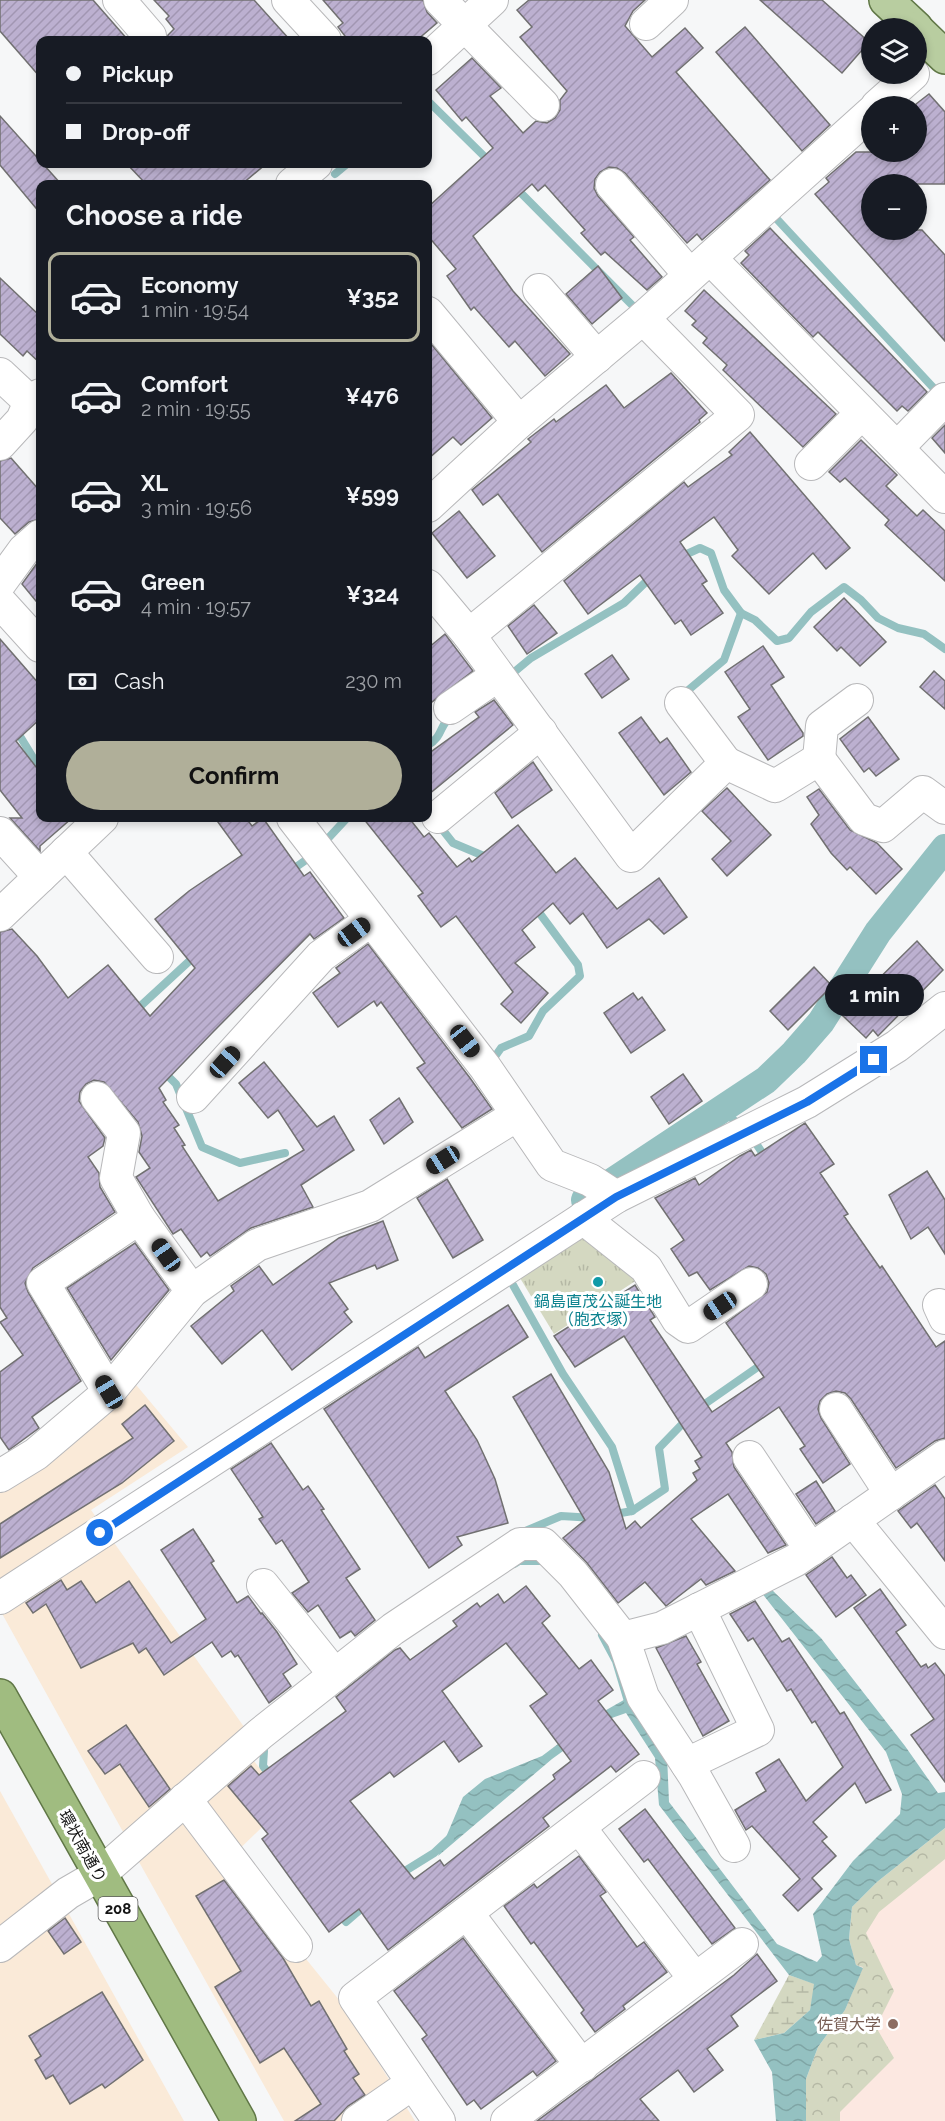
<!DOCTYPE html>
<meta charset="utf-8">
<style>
:root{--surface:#171b24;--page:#20242c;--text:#f1f3f6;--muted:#9ea1a6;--line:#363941;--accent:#b0af99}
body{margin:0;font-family:Raleway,"Noto Sans JP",sans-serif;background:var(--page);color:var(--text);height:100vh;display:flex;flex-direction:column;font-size:22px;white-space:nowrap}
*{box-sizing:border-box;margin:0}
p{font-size:20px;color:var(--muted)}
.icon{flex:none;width:33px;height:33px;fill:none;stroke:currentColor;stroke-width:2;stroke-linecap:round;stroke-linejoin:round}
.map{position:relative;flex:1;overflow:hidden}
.drawer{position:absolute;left:36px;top:180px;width:396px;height:642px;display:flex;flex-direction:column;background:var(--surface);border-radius:12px;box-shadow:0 3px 9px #0003}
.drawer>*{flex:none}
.guide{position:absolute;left:36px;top:36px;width:396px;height:132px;border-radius:12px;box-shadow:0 3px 9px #0003;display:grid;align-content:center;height:132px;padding:0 30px;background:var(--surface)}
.tools{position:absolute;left:861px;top:18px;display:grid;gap:12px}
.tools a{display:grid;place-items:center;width:66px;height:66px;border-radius:50%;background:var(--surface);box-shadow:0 3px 9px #0003;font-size:30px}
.end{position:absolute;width:27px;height:27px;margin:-14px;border:8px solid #1a73e8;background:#fff;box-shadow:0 0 0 3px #fff}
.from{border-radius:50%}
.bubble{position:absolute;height:42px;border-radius:21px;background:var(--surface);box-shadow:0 3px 9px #0003;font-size:20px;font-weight:700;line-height:42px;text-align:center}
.car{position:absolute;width:18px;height:36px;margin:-18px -9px;border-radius:8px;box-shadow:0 0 4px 2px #0007;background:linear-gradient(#222 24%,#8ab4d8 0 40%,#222 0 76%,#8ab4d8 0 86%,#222 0)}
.guide b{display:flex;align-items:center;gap:21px;height:57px;font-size:22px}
.guide b+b{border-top:2px solid var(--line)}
.guide i{width:15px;height:15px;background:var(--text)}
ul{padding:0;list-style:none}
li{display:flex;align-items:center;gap:18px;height:90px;margin:0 12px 9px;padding:0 18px;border:3px solid transparent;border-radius:12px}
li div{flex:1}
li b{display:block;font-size:22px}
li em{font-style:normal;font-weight:700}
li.active{border-color:var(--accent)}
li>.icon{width:54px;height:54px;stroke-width:1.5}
h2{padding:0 30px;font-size:27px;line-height:72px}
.pay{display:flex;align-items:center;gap:15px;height:66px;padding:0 30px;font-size:22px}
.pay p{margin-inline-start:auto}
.cta{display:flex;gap:12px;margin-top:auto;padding:12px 30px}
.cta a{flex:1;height:69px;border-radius:36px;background:var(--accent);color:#111;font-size:24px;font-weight:700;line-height:69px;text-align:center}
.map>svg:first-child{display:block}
.commercial{fill:#faead8}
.education{fill:#fce8e1}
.grass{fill:url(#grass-tufts)}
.forest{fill:url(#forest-crowns)}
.wetland{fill:url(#wetland-marsh)}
.water{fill:url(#water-waves)}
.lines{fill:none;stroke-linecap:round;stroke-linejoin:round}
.stream{stroke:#94c1c1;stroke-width:8}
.canal{stroke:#94c1c1;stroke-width:28}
.building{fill:url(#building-hatch);stroke:#717071;stroke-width:1.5;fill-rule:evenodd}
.minor-casing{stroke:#b8b8ba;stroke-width:34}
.primary-casing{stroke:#607746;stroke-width:36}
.trunk-casing{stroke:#607746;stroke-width:36}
.minor{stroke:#fff;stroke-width:32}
.primary{stroke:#b8cda0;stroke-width:33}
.trunk{stroke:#a0bc80;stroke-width:33}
.route{stroke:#1a73e8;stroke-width:8}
.culture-dot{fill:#0f9aa8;stroke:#fff;stroke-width:2}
.education-dot{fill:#8d6e63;stroke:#fff;stroke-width:2}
.labels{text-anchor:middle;stroke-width:6;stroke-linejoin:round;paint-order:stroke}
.shield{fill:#fff;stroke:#5b5b5b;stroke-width:1.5}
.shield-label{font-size:15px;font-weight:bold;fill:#151515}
.culture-label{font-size:16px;fill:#0d838f;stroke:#fff}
.street-label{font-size:16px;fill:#151515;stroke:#fff}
.education-label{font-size:16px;fill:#785e54;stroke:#fff;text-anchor:end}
</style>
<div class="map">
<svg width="945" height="2121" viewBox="0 0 945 2121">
<defs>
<pattern id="grass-tufts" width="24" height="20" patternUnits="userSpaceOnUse" patternTransform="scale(1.5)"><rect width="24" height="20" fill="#d4d8c1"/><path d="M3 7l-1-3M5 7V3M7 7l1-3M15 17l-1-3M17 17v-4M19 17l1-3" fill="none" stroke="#b5b8a5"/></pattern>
<pattern id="forest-crowns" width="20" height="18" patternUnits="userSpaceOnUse" patternTransform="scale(1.5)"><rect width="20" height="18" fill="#d4d8c1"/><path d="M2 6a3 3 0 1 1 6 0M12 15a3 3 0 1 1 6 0" fill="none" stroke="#b5b8a5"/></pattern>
<pattern id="wetland-marsh" width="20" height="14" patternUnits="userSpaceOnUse" patternTransform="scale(1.5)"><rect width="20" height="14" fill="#d4d8c1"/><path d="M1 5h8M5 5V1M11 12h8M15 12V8" fill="none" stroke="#b5b8a5"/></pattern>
<pattern id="water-waves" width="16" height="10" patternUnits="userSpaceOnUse" patternTransform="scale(1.5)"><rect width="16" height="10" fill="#94c1c1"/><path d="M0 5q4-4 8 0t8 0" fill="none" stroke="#7fa5a5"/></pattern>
<pattern id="building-hatch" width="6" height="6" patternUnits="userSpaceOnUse" patternTransform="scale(1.5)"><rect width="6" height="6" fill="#bcb0d0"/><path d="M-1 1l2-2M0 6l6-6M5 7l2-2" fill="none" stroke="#a196b2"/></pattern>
</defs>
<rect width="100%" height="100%" fill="#f6f7f8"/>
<g class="commercial">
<polygon points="127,1374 188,1447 91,1510 249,1734 127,1839 0,1610 0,1479"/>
<polygon points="250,1756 287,1803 227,1861 340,2001 415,2121 284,2121 134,1853"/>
<polygon points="0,1791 57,1893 0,1935"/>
<polygon points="64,1905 184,2121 0,2121 0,1954"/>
</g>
<polygon class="education" points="945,1842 945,2121 817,2121 856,1919"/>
<polygon class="grass" points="581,1236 640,1278 554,1334 520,1278"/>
<polygon class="forest" points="945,1828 945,1859 879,1912 866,1933 894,1991 876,2027 894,2058 840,2112 840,2121 806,2121 806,2079 818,2047 845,2010 863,1967 856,1965 849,1939 852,1907 877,1882"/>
<polygon class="wetland" points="789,1975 815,1984 810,2010 784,2033 754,2040"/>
<polygon class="water" points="767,1585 821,1638 905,1746 938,1793 945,1792 945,1828 877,1882 852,1907 849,1939 856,1965 863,1968 845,2010 818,2047 806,2079 806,2121 776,2121 772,2072 754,2040 784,2033 810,2010 814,1984 789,1975 659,1805 655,1758 626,1713 606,1720 552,1759 438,1856 463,1797 485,1779 542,1756 594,1717 629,1697 667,1755 669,1802 777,1944 817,1962 822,1956 813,1914 853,1861 900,1814 902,1794 886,1752 758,1588"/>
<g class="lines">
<g class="stream">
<polyline points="428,101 491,163"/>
<polyline points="335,174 347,164"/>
<polyline points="515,187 635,308"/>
<polyline points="770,220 774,216 941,396"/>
<polyline points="678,558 700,548 711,553 724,590 741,613 755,620 777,641 789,638 811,612 844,587 861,600 878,618 898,628 924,634 945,649"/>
<polyline points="507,678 531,658 624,603 652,576"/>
<polyline points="686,692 724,660 741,613"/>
<polyline points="15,728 40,769"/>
<path d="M428 745C444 736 439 724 452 716"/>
<polyline points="438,824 453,843 491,859"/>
<polyline points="321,846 347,818"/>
<polyline points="289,872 313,855"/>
<polyline points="134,1012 197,954"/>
<polyline points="497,1064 494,1058 501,1048 529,1036 543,1011 580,976 578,965 535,907"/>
<polyline points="162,1070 176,1084 202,1147 240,1163 285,1153"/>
<polyline points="722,1109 741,1127"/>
<polyline points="751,1136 767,1160"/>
<polyline points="513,1285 563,1374 612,1447 632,1511 610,1515"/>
<polyline points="699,1408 765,1362"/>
<polyline points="632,1511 665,1489 659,1448 689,1417"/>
<polyline points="523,1532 561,1516 594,1518"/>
<polyline points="514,1564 519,1561 544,1561 547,1564"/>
<polyline points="602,1635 616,1661 630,1708"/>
<polyline points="264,1751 263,1766 272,1778"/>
<polyline points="397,1876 434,1853 450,1838"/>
<polyline points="346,1922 361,1909 364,1902"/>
</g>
<polyline class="canal" points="585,1200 766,1080 794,1053 821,1022 878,932 945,848"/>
</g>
<g class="building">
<polygon points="0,0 93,0 128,40 40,40 40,77 0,31"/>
<polygon points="154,0 254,0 290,40 167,40 168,35 174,29 166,19 169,16"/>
<polygon points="323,0 423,0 427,12 437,23 417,40 348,40 338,27 343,23"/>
<polygon points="529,0 645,0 633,11 625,26 652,57 685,28 703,48 676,72 770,180 702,240 697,234 687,243 625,173 617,168 609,167 600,172 595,179 594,188 598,196 634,237 630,240 662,277 647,290 605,252 601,255 581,233 585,230 545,185 538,191 532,184 473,236 513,291 570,354 545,376 515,341 509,347 474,307 471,310 447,276 456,269 428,236 428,207 493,148 466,117 462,121 436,90 472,58 501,88 490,96 523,133 536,121 547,123 555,118 560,110 560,100 567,91 520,37 532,27 517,10"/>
<polygon points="760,0 822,0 869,42 842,73"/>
<polygon points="745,27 830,125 802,151 716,52"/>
<polygon points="929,94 945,112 945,184 872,184 872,230 922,230 945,255 945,341 815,194 829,182 826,178 856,152 916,152 916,104"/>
<polygon points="0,116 61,184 40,184 40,213 0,165"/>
<polygon points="127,164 266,164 242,184 146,184"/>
<polygon points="770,228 927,392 908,411 902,406 897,411 818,332 813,337 741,263 749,255 745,251"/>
<polygon points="598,266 622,298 592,324 566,294"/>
<polygon points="0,278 40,316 40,363 27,351 23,356 0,334"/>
<polygon points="704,290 836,414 803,447 723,370 727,365 703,343 707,338 692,325 696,321 685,311"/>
<polygon points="428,340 492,418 461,445 453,437 428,459"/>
<polygon points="671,373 707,413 699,420 700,422 542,552 498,494 483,505 472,490 531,442 528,439 554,419 556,422 606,385 624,408"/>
<polygon points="945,425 945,453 932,438"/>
<polygon points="750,432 850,548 826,569 813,553 769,594 732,556 738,550 714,517 680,542 707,581 702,584 723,613 691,635 681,620 675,624 640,575 588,614 564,581 684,482 688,487 732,455 729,452"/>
<polygon points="861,440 897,475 886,486 917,516 923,510 945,531 945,581 885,525 889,520 845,478 840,482 829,472"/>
<polygon points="11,458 40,491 40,519 29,522 15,534 0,518 0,461"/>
<polygon points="459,511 495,556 467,578 432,533"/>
<polygon points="40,559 40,606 22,584"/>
<polygon points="844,598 886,642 860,666 841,647 837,651 814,627"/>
<polygon points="534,605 557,633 527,654 508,626"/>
<polygon points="445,634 473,671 428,705 428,648"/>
<polygon points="0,639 40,685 40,719 16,741 40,772 40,818 72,818 40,846 40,851 10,818 22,818 0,790"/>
<polygon points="763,646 784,677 771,685 803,733 803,736 768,760 738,717 750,709 725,672"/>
<polygon points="612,655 629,679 602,698 585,674"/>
<polygon points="934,671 945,681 945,709 920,687"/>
<polygon points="494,700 513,725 428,795 428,754 479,717 475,712"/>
<polygon points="641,717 660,743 667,738 691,772 664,795 619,733"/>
<polygon points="868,717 899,759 876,776 869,768 864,772 840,739"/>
<polygon points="533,762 552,790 512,818 495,793"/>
<polygon points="727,788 771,835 727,876 712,859 731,841 702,811"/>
<polygon points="819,789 850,830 877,843 902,869 876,894 850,867 847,870 831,853 811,824 819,815 807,797"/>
<polygon points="215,818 246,818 252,826 263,818 304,876 310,872 344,918 314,939 310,934 213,1032 159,1088 166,1100 163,1102 179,1125 174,1128 185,1145 182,1146 218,1201 304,1150 278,1110 268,1118 239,1083 264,1062 317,1127 334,1116 354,1150 301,1185 313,1207 251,1228 210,1256 207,1252 201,1257 181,1229 173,1234 136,1177 150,1168 139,1152 142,1136 138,1122 104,1082 94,1080 86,1084 80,1092 79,1101 105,1138 103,1146 88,1157 99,1173 100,1187 115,1212 33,1268 25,1283 28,1292 81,1381 32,1417 39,1428 9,1450 0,1437 0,1372 23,1355 0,1322 7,1318 0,1307 0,932 12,929 37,956 68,998 108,965 150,1016 195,968 155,919 189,891 242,855"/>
<polygon points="363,818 409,818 424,837 429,833 457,867 469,858 472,862 518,825 556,873 575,858 617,909 659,878 687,917 664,934 649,919 607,948 583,913 570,924 553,903 522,930 535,947 515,963 548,993 521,1023 501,1004 513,992 456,916 441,927 418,896 423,893"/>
<polygon points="917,941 943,970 878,1036 873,1030 866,1038 842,1015"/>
<polygon points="368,944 470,1078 492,1109 462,1128 417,1068 425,1063 381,1002 377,1006 374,1001 338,1027 313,993 340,973 336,968"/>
<polygon points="814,967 832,986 788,1030 770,1011"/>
<polygon points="633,993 638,1000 642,997 665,1030 631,1053 604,1013"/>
<polygon points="683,1074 702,1101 669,1124 651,1097"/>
<polygon points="399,1098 413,1122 384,1144 370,1120"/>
<polygon points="805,1123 834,1164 820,1173 848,1214 844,1216 880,1268 882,1266 936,1347 945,1341 945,1438 935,1441 896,1468 851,1399 845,1393 836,1391 827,1394 820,1401 818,1409 821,1418 850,1464 823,1483 800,1449 805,1446 779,1407 726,1443 732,1452 734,1467 786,1545 768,1553 728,1494 691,1519 735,1571 706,1585 701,1579 666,1606 645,1582 618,1603 587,1563 563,1538 585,1520 513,1397 551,1374 609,1472 626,1529 635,1521 641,1528 697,1480 693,1473 700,1469 695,1461 702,1457 624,1336 575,1367 554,1336 635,1285 655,1317 650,1320 712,1412 764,1377 726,1323 767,1292 769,1283 766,1274 758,1268 749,1266 710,1290 697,1272 689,1276 671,1249 684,1240 655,1198 695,1178 699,1185 740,1156 751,1150 755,1156"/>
<polygon points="927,1171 945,1200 945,1254 928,1227 911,1239 889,1195"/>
<polygon points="447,1179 483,1240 453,1258 417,1198"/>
<polygon points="383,1221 398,1260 377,1269 375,1265 329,1283 348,1309 344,1312 352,1322 292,1370 262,1330 222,1364 191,1326 234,1291 231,1286 259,1266 273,1285 339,1238"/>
<polygon points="135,1243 169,1290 111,1360 67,1288"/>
<polygon points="508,1305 528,1337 445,1391 477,1440 495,1479 508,1523 457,1537 462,1545 429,1568 324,1409 418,1347 425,1358"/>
<polygon points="145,1405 174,1441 122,1483 0,1558 0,1524 133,1438 122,1424"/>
<polygon points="271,1443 303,1490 308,1486 324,1509 321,1510 360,1569 346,1578 375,1620 355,1636 351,1631 340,1638 318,1605 308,1612 292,1593 309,1582 282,1540 276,1544 259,1519 263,1517 231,1469"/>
<polygon points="816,1481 835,1511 816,1524 796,1494"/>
<polygon points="935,1485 945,1499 945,1561 917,1523 911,1528 898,1511"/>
<polygon points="193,1529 214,1561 211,1563 237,1603 248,1596 261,1614 262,1613 277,1632 297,1664 283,1674 291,1686 269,1703 238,1655 235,1657 231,1651 222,1657 212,1642 164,1675 146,1648 139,1653 133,1643 81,1668 46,1604 33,1613 26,1603 61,1580 67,1590 81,1581 96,1603 129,1581 171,1643 206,1619 161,1550"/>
<polygon points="832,1557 847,1578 851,1575 866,1595 836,1617 806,1575"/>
<path d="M526 1586 550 1616 542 1623 579 1669 591 1660 613 1690 598 1701 639 1754 616 1772 611 1766 543 1818 549 1826 388 1950 359 1909 329 1932 262 1839 268 1834 228 1786 251 1766 259 1775 346 1711 336 1697 395 1650 400 1648 410 1660 457 1626 453 1621 477 1603 480 1607 498 1594 504 1603ZM506 1643 547 1694 530 1706 571 1761 553 1775 555 1779 444 1866 440 1860 414 1879 350 1801 390 1772 394 1777 444 1741 459 1762 482 1746 442 1691Z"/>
<polygon points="880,1589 906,1625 896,1632 921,1667 926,1664 928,1668 935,1663 945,1676 945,1782 911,1735 934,1719 854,1608"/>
<polygon points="755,1601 782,1642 789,1638 840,1714 844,1712 891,1790 866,1803 855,1783 813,1822 827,1837 822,1841 836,1856 812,1878 822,1889 798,1911 783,1895 800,1879 752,1826 746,1830 735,1810 766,1791 756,1773 779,1759 806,1801 843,1767 815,1721 812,1723 791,1689 787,1691 753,1638 748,1641 730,1614"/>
<polygon points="686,1636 701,1662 697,1664 729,1721 703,1736 656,1648"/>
<polygon points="126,1725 170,1789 149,1807 120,1764 105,1774 88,1751"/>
<polygon points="645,1809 735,1928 712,1944 648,1859 644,1862 619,1829"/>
<polygon points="579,1856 606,1892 600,1896 637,1947 644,1942 667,1972 623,2006 625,2009 595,2032 581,2013 584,2010 534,1942 531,1944 504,1906 534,1884 537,1888"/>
<polygon points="224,1880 283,1958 311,2006 319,2001 347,2049 344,2051 359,2074 353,2078 365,2095 348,2106 334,2121 295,2121 321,2104 284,2048 260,2063 215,1987 241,1971 196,1896"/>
<polygon points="65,1918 81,1942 64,1954 48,1931"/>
<polygon points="463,1938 556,2061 537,2076 533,2071 481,2109 474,2100 467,2105 422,2039 427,2035 394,1991"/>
<polygon points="757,1954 777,1981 731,2016 738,2026 707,2049 723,2070 694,2092 678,2070 640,2099 659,2121 537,2121 734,1975"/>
<polygon points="102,1992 143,2060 105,2088 102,2084 70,2104 53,2075 46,2079 35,2060 41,2056 29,2036"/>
</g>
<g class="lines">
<g class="minor-casing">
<g id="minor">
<polyline points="119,0 150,36"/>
<polyline points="288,0 325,40"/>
<polyline points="440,0 543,105"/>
<polyline points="646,24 672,0"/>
<polyline points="428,59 492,0"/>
<polyline points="877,106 913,74"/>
<polyline points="292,184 316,164"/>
<polyline points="612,185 690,275"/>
<polyline points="710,258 945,497"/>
<polyline points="539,290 597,357"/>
<polyline points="428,313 519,422"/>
<polyline points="0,374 30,402"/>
<polyline points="0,444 22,420 30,402 40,395"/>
<polyline points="897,448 945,399"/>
<polyline points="811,464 862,413"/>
<polyline points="428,506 519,422 643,318 872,112"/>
<polyline points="0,583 24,550 40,536"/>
<polyline points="428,586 469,635 631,856 726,763 775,786 819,759 864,819 883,826 923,792 945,808"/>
<polyline points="0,602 40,646"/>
<polyline points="469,635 738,415 643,318"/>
<polyline points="681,703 726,763"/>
<polyline points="450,708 498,675"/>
<polyline points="819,759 822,726 857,700"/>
<polyline points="438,817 541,732"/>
<polyline points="293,818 485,1067 552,1165 590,1180 616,1197"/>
<polyline points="0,833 40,877"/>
<polyline points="66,852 157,957"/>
<polyline points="0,915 102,818"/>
<polyline points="193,1097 321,956 371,920"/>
<polyline points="97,1098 124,1133 116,1178 139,1218"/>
<polyline points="583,1218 646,1268 678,1320 688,1327 751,1284"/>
<polyline points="939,1305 945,1318"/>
<polyline points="109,1392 43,1283 139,1218 192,1291"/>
<polyline points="836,1409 891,1494"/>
<polyline points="749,1457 811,1550"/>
<polyline points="0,1476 36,1454 109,1392 192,1291 257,1245 370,1206 517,1115"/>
<polyline points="853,1520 945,1633"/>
<polyline points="263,1585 335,1675"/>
<polyline points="0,1598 616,1197 807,1102 897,1046 945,1008"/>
<polyline points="623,1638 643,1697 694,1775 734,1846"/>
<polyline points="687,1764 758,1730 699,1609"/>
<polyline points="185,1799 296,1946"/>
<polyline points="579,1827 695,1979"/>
<polyline points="467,1913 582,2066"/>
<polyline points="0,1946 68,1893 99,1875 260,1734 393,1629 520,1544 543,1544 573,1574 623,1638 662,1628 796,1560 945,1456"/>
<polyline points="358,2121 413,2083"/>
<polyline points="439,2121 355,1998 644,1777"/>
<polyline points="507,2121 742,1944"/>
</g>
</g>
<g class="primary-casing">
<g id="primary">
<polyline points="886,0 916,28"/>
<polyline points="916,29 945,57"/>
</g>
</g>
<g class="trunk-casing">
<polyline id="trunk" points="0,1696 239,2121"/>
</g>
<use href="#minor" class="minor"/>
<use href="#primary" class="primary"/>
<use href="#trunk" class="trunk"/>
</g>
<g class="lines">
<polyline class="route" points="100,1533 616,1197 807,1102 874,1060"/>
</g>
<circle class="culture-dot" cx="598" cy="1282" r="6"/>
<circle class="education-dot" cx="893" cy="2024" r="6"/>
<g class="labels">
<rect class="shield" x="98.5" y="1897" width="39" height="24" rx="4.5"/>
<g class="shield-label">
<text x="118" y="1914">208</text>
</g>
<g class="culture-label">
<text x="598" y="1307">鍋島直茂公誕生地<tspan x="598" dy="18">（胞衣塚）</tspan></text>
</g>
<g class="street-label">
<text transform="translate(83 1846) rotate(61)" y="6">環状南通り</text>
</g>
<g class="education-label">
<text x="881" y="2030">佐賀大学</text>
</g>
</g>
</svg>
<div class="tools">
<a><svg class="icon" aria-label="layers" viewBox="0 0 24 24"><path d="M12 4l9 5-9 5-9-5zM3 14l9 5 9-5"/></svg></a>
<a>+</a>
<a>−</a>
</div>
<i class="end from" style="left:100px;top:1533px"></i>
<i class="end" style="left:874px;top:1060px"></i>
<div class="bubble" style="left:825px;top:974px;width:99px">1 min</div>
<i class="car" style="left:354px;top:932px;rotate:54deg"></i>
<i class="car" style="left:465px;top:1041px;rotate:142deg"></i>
<i class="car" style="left:225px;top:1062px;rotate:42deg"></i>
<i class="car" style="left:443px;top:1160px;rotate:238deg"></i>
<i class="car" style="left:166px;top:1255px;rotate:325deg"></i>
<i class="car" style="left:720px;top:1306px;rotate:236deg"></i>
<i class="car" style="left:109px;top:1392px;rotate:329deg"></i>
<div class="guide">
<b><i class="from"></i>Pickup</b>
<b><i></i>Drop-off</b>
</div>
<section class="drawer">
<h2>Choose a ride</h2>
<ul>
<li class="active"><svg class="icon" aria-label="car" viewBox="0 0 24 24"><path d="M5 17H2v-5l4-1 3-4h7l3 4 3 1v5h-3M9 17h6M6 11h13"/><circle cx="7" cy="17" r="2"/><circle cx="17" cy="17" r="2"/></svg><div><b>Economy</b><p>1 min · 19:54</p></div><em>¥352</em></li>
<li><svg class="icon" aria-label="car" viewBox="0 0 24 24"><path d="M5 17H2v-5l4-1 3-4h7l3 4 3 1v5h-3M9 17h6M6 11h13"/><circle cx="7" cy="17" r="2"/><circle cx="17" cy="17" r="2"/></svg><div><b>Comfort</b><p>2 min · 19:55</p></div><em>¥476</em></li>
<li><svg class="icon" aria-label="car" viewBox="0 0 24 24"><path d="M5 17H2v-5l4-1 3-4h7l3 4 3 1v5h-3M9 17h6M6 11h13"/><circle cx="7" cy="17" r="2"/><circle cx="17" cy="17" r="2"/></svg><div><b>XL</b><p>3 min · 19:56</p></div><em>¥599</em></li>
<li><svg class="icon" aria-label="car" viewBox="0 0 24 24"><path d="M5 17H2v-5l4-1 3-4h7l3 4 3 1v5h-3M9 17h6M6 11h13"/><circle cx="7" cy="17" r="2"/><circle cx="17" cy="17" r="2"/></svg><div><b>Green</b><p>4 min · 19:57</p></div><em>¥324</em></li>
</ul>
<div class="pay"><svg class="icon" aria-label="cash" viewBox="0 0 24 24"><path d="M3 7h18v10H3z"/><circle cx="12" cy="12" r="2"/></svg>Cash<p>230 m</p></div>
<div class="cta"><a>Confirm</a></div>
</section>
</div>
